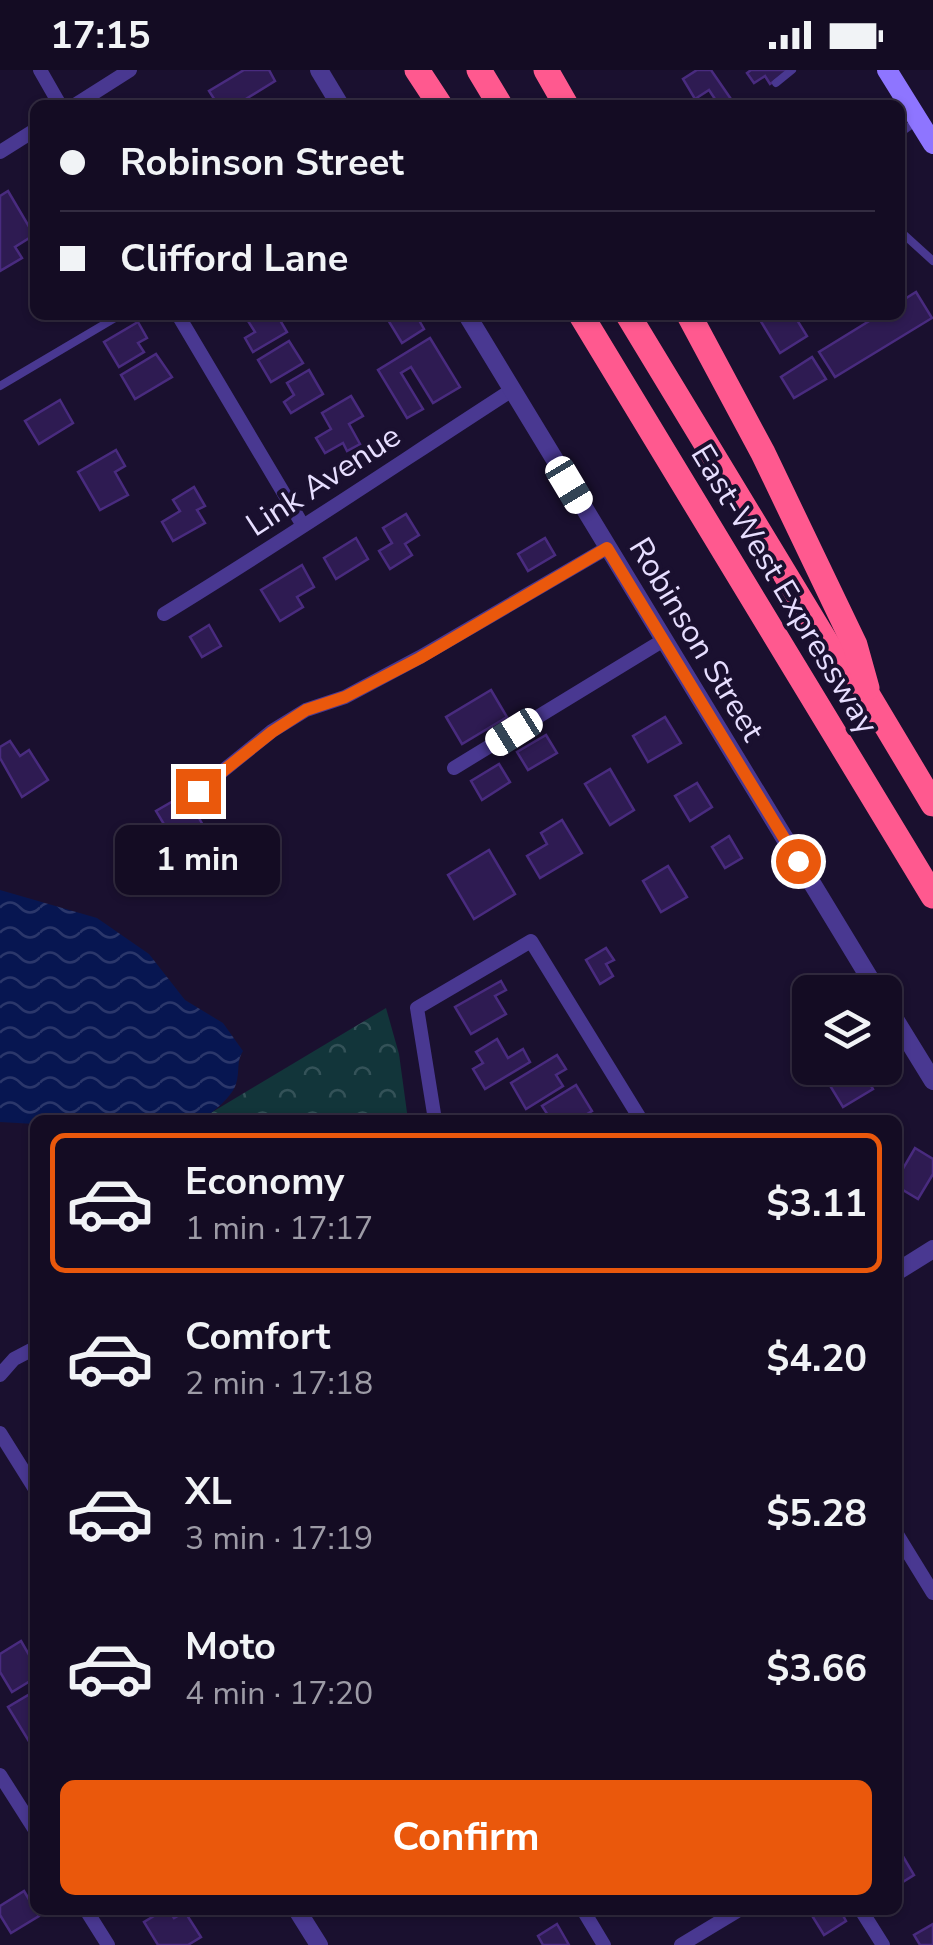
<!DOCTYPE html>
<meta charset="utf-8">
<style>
:root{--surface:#140c23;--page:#1d152b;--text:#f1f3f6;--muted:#9d9ba6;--line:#332c41;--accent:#ea580c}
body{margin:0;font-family:"Nunito Sans",sans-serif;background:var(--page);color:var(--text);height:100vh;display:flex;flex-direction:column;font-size:38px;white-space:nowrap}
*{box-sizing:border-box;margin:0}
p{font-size:32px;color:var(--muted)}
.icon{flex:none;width:55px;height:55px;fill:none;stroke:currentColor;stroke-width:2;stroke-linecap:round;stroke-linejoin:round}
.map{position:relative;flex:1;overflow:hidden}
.side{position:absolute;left:30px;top:1045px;width:872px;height:800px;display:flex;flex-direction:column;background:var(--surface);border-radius:15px;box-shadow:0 2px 8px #0004,0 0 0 2px var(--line)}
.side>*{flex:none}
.banner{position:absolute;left:30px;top:30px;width:875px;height:220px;border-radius:15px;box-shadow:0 2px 8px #0004,0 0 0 2px var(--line);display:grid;align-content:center;height:220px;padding:0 30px;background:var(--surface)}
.fabs{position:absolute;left:792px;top:905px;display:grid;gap:20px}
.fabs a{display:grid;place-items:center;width:110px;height:110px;border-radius:15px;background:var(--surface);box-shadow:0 2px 8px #0004,0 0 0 2px var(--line);font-size:50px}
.end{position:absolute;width:45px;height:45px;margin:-22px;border:12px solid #ea580c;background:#fff;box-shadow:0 0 0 5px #fff}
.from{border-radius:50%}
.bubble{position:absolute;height:70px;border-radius:15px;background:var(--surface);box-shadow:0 2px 8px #0004,0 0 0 2px var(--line);font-size:32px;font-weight:700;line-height:70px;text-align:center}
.car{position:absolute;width:30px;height:60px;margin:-30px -15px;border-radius:12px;box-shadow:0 0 8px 2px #0007;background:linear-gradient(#fff 24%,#345 0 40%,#fff 0 76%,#345 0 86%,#fff 0)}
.banner b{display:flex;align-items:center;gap:35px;height:95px;font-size:38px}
.banner b+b{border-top:2px solid var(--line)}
.banner i{width:25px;height:25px;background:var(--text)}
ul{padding:18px 0 0;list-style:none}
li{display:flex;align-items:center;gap:30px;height:140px;margin:0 20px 15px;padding:0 10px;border:5px solid transparent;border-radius:15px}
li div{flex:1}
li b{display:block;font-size:38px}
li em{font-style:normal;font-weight:700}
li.on{border-color:var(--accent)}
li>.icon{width:90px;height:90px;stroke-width:1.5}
.button{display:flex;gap:20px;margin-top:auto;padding:20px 30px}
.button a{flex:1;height:115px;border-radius:15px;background:var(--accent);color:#fff;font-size:40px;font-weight:700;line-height:115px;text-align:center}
.status{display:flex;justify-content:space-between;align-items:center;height:70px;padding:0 50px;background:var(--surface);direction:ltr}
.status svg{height:28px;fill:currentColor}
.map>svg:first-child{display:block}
.park{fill:url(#park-crowns)}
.water{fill:url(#water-waves)}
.building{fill:#2e1b52;stroke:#492b7f;stroke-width:2.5}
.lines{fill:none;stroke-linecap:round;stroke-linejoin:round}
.service{stroke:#493891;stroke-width:8}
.minor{stroke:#493891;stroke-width:14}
.tertiary{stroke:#493891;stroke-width:18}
.secondary{stroke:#8e75ff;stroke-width:20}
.motorway{stroke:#ff598f;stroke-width:25}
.route{stroke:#ea580c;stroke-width:12}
.labels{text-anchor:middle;stroke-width:8;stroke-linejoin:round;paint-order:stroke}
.street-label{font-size:32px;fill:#e7deff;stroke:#1a102f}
</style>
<div class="status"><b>17:15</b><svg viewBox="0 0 49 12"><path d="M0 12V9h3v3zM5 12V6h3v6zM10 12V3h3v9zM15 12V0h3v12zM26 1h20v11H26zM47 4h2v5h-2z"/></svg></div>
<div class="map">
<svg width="933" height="1875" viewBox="0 0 933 1875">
<defs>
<pattern id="park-crowns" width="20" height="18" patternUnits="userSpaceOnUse" patternTransform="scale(2.5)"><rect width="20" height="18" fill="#12353a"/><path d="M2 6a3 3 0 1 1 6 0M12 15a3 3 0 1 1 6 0" fill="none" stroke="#345258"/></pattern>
<pattern id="water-waves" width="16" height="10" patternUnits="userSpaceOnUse" patternTransform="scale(2.5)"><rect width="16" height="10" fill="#071651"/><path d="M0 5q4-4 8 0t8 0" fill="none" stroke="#2b376b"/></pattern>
</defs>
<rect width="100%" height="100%" fill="#1a102f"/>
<polygon class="park" points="386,938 399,984 408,1050 199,1050"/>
<path class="water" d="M0 820 97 848 149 884 185 930 223 953 243 981C236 992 240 1002 236 1014 232 1027 213 1042 202 1050H35V1054L0 1052Z"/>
<g class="building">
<polygon points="244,0 269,0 275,11 236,35 218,35 209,21"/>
<polygon points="697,0 711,0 733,32 719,35 709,20 695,29 683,9"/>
<polygon points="751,0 786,0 787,2 770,14 765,6 754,13 747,3"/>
<polygon points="8,121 34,165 15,177 22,188 0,201 0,126"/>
<polygon points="916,222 932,248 835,307 819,282 879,245 900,245 900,232"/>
<polygon points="258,245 277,245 287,262 253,282 245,268 255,262 248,251"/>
<polygon points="385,245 416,245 424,259 402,273"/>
<polygon points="757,245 794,245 807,266 780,283"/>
<polygon points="138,252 147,268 138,273 144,282 119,297 104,272"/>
<polygon points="430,268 460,317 433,333 411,297 401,303 423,339 407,348 378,300"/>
<polygon points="289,271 303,293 271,312 258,290"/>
<polygon points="156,284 172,307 135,329 121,305"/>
<polygon points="812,287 826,309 794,328 781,307"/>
<polygon points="309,300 323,324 291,343 284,332 294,325 287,313"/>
<polygon points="351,326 363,346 349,354 360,374 347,381 343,373 325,383 316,368 331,359 322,343"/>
<polygon points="60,330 73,353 39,374 25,351"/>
<polygon points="116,380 125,396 115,402 128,425 100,440 78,402"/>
<polygon points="194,417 205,436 197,440 205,453 173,471 162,452 180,441 173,430"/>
<polygon points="406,444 419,465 405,474 412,485 390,499 379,481 392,473 383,458"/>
<polygon points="356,468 368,489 336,509 324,488"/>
<polygon points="545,468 555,485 528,501 518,484"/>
<polygon points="302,495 314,517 297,527 303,537 280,551 261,520"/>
<polygon points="209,555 221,576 202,587 190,567"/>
<polygon points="491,620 507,647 462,674 446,647"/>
<polygon points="665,647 681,673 648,692 633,666"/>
<polygon points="546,665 557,683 528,700 517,682"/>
<polygon points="10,671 20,686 29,680 48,710 22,727 0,688 0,677"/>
<polygon points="499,694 510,712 482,730 471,711"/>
<polygon points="610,699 634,740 610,755 585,714"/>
<polygon points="697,713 712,737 690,751 675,726"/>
<polygon points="194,719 205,737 196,743 211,769 183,786 156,741"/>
<polygon points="562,750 582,783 540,808 527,786 547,774 541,763"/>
<polygon points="729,766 742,788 725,798 712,777"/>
<polygon points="489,780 515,824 474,849 448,805"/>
<polygon points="668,796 687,827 661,842 643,811"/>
<polygon points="606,878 614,890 606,894 613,906 600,914 586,890"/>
<polygon points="501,911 506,920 495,926 506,944 471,964 455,937"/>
<polygon points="497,969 508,988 523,979 530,992 485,1019 473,999 483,993 476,982"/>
<polygon points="557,985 566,999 556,1005 563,1016 526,1039 511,1013"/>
<polygon points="856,998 860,998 873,1019 843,1037 829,1014"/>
<polygon points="576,1015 592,1041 577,1050 551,1050 542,1036"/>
<polygon points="915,1078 933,1089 933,1104 918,1129 898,1117 898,1107"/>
<polygon points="21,1571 35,1595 35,1608 12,1622 0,1602 0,1584"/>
<polygon points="35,1621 35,1670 30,1673 8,1637"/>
<polygon points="898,1778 914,1805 898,1815"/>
<polygon points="24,1821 39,1846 11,1863 0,1845 0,1836"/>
<polygon points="164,1840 169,1840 174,1848 185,1842 201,1867 188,1875 158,1875 144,1852"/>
<polygon points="819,1840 840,1840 846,1851 824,1865 811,1844"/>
<polygon points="557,1854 569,1875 543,1875 538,1866"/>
<polygon points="933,1854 933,1875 920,1875 914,1865"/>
</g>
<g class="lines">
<g class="service">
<polyline points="776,13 792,0"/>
<polyline points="900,63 918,50"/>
<polyline points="900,161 933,191"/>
<polyline points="0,316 120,245"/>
</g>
<g class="minor">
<polyline points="40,0 60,35"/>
<polyline points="75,35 130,0"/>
<polyline points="0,82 35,60"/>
<polyline points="178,245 302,454"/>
<path d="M164 544C282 472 396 395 512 320"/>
<polyline points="454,698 662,571"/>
<polyline points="198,721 272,661 306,640 345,627 420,587 607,478"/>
<polyline points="435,1050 417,938 531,871 641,1050"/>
<polyline points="0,1305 14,1289 35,1278"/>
<polyline points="0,1363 35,1419"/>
<polyline points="898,1466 933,1523"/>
<polyline points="0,1705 35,1760"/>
<polyline points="86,1840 108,1875"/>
<polyline points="583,1840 604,1875"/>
<polyline points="861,1840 883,1875"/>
<polyline points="681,1875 739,1840"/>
</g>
<g class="tertiary">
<polyline points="319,0 340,35"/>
<polyline points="467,245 878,922"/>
<polyline points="885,933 933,1011"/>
<polyline points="898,1201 933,1179"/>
<polyline points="297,1840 319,1875"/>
</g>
<polyline class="secondary" points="887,0 933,74"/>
<g class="motorway">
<polyline points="417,0 440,35"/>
<polyline points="479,0 500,35"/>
<polyline points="546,0 566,35"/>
<polyline points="581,245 933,826"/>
<polyline points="628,245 834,585 869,627 933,734"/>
<polyline points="689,245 763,383 855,575 867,618"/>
</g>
</g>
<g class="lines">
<polyline class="route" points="198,721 272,662 306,640 345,627 420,588 607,478 798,791"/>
</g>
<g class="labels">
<g class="street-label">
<text transform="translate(323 410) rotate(-33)" y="11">Link Avenue</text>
<text transform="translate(785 519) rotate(59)" y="11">East-West Expressway</text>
<text transform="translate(697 569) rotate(59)" y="11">Robinson Street</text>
</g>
</g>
</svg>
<div class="fabs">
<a><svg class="icon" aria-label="layers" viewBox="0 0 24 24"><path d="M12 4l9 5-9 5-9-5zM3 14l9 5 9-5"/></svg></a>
</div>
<i class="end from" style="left:798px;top:791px"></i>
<i class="end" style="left:198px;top:721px"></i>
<div class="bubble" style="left:115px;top:755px;width:165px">1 min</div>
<i class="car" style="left:569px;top:415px;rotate:149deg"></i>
<i class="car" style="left:514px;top:662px;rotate:238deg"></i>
<div class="banner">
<b><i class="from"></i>Robinson Street</b>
<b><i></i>Clifford Lane</b>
</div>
<section class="side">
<ul>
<li class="on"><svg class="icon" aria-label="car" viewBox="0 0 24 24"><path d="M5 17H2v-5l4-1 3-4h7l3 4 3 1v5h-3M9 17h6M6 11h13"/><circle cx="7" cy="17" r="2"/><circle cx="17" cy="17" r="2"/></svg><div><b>Economy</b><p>1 min · 17:17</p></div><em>$3.11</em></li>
<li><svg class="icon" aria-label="car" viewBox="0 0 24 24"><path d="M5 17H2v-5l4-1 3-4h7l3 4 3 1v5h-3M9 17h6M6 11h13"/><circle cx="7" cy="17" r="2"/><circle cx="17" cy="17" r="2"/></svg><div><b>Comfort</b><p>2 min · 17:18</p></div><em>$4.20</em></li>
<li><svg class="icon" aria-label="car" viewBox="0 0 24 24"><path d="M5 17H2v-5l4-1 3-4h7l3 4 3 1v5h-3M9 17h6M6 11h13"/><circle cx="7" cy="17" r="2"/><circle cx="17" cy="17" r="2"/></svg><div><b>XL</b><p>3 min · 17:19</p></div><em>$5.28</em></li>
<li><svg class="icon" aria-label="car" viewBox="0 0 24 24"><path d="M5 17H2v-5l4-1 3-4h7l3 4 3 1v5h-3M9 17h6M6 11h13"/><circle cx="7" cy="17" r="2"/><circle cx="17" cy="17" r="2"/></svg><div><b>Moto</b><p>4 min · 17:20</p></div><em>$3.66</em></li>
</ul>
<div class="button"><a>Confirm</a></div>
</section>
</div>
